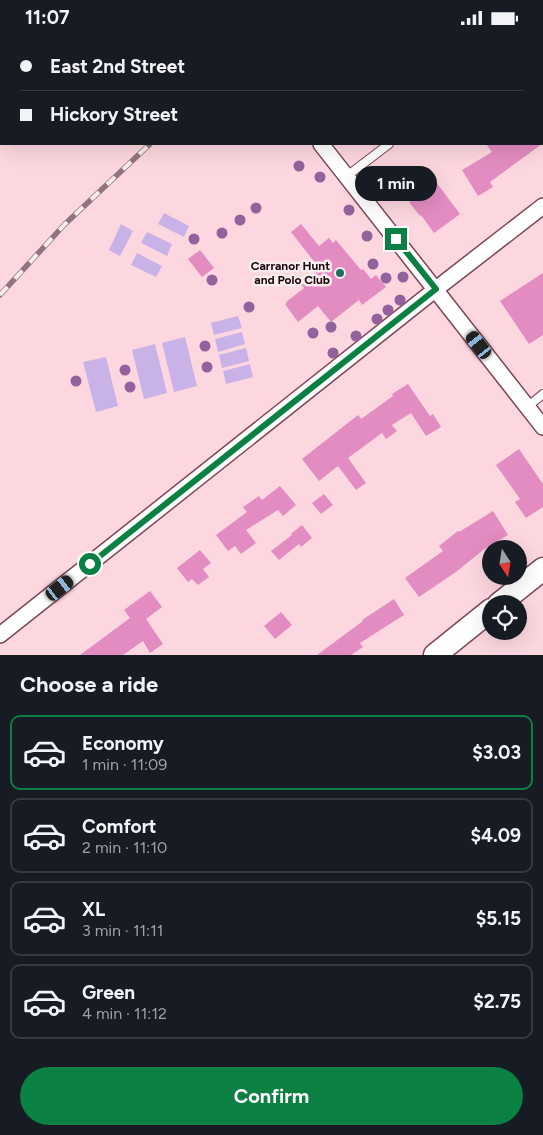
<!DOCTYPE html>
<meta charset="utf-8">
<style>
:root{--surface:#171b24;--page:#20242c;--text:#f1f3f6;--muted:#9ea1a6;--line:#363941;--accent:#0b8043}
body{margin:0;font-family:Figtree,sans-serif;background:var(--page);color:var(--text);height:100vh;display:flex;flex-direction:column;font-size:19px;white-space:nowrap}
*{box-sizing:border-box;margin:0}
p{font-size:16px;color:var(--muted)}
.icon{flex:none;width:28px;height:28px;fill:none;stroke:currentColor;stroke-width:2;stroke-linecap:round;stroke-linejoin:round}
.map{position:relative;height:620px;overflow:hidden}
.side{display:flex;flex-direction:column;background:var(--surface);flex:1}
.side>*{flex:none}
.hud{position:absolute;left:0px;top:0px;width:544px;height:110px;box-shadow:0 5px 20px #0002;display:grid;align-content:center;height:110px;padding:0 20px;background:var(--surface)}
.needle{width:32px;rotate:168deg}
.tools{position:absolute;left:482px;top:505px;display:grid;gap:10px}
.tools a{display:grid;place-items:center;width:45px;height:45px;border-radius:50%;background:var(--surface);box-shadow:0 5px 20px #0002;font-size:25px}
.end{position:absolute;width:22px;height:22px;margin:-11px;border:6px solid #0b8043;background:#fff;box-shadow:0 0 0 2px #fff}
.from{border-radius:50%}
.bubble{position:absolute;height:35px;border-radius:18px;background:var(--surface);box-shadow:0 5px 20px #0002;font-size:16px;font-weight:700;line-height:35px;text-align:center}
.car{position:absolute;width:15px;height:30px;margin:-15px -8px;border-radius:6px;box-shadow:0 0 4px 1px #0007;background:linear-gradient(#222 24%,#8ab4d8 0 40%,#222 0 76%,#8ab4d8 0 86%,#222 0)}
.hud b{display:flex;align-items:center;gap:18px;height:48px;font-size:19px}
.hud b+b{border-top:1px solid var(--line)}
.hud i{width:12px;height:12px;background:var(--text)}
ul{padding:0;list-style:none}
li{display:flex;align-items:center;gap:15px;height:75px;margin:0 10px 8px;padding:0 10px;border:2px solid var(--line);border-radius:10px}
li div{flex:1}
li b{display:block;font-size:19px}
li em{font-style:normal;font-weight:700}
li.selected{border-color:var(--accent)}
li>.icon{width:45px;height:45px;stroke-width:1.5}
h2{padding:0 20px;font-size:22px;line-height:60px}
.button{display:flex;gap:10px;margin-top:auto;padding:10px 20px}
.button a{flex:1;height:58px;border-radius:30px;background:var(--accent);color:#fff;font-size:20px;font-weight:700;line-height:58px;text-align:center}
.status{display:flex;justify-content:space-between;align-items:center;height:35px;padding:0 25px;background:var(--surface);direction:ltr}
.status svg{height:14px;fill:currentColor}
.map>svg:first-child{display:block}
.green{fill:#c8b2e7}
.building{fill:#e38cc1}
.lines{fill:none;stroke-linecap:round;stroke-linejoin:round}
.service-casing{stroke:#7c4755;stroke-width:10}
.minor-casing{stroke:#7c4755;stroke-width:18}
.secondary-casing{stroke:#7c4755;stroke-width:25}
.service{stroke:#fff;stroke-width:8}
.minor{stroke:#fff;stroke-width:15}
.secondary{stroke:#fff;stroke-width:22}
.rail-casing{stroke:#92757c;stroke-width:5.5}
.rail{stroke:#f9ecee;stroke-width:4;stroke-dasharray:11;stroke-linecap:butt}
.tree{fill:#93619c}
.route{stroke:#0b8043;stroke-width:6}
.poi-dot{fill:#236c63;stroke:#f9ecee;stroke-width:2}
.labels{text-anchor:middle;stroke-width:5;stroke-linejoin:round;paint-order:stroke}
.poi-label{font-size:12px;font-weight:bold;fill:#1c080d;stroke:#f9ecee;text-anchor:end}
</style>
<div class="status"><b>11:07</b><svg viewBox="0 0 49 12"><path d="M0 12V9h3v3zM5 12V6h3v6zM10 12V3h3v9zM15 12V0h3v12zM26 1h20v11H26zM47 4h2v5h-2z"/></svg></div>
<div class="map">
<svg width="543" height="620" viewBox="0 0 543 620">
<rect width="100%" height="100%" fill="#fdd7df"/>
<g class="green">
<polygon points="164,178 189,191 184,202 158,189"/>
<polygon points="121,189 133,196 120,221 109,215"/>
<polygon points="147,197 172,209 167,221 141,208"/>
<polygon points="137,218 162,231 156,242 131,230"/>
<polygon points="238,281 242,293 214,300 211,288"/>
<polygon points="242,297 245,309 218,317 215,304"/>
<polygon points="185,302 197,351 174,357 162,308"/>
<polygon points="155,309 167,358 144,364 132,315"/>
<polygon points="246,313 249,326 222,333 219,320"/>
<polygon points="106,322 118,371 96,377 83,327"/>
<polygon points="250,329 253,342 226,349 223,336"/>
</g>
<g class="building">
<polygon points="486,109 542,109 490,147 493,152 478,161 462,135 492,117"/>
<polygon points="436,147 460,179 434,198 421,180 420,181 409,167"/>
<polygon points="301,189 319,211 329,203 333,208 336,205 361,235 363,234 371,244 376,240 386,252 362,270 359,265 331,287 318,271 298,287 285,269 287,268 286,267 304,253 301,249 320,234 291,197"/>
<polygon points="200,215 214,233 202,242 188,224"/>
<polygon points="543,238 543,300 529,309 500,266"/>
<polygon points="408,349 430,381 433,379 441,392 426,401 411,378 392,390 397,396 386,404 382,398 348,423 366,448 356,455 338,431 319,446 302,424 358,380 361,384 393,361 392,359"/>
<polygon points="519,414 543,449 543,472 526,483 515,467 520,464 496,430"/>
<polygon points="280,451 296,470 283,481 278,475 246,495 256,508 241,519 235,511 228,516 216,500 247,477 243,472 259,461 262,465"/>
<polygon points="324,459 333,470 321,479 312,468"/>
<polygon points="493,476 508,500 483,515 456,537 419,562 405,543 443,516 439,511 458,496 459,497"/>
<polygon points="302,490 312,503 301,512 299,509 279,525 271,516 292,500 291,499"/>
<polygon points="200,515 211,528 203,534 209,542 198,550 192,544 188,547 177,533"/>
<polygon points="150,556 162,572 146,584 163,609 150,618 143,606 123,620 80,620 130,583 124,575"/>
<polygon points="394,564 404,580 360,608 363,612 351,620 317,620 363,586 362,585"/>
<polygon points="281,577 292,590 275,604 264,591"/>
</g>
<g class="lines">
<g class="service-casing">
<g id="service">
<polyline points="528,1 529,0"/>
<polyline points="542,53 543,54"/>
<polyline points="347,141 389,109"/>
<polyline points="527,372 543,359"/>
</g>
</g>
<g class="minor-casing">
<g id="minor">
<polyline points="305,1 306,0"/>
<polyline points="321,109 543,392"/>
<polyline points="0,600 436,254 543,171"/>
</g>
</g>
<g class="secondary-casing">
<g id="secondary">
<polyline points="499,569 543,534"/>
<polyline points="435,620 491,575"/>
</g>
</g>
<use href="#service" class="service"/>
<use href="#minor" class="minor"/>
<use href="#secondary" class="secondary"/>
<g class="rail-casing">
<g id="rail">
<polyline points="267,1 269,0"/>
<polyline points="0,260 64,190 150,109"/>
</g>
</g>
<use href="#rail" class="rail"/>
</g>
<g class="tree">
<circle cx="299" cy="131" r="5.5"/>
<circle cx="320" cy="142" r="5.5"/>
<circle cx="256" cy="173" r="5.5"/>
<circle cx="349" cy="175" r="5.5"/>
<circle cx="240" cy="185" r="5.5"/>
<circle cx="222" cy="198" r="5.5"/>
<circle cx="367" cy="201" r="5.5"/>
<circle cx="194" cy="204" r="5.5"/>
<circle cx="373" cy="229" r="5.5"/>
<circle cx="403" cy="242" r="5.5"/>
<circle cx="386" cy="243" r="5.5"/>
<circle cx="212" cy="245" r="5.5"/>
<circle cx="400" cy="265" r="5.5"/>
<circle cx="249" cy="272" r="5.5"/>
<circle cx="388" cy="275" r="5.5"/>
<circle cx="377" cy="284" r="5.5"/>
<circle cx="331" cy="292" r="5.5"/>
<circle cx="313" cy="298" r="5.5"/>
<circle cx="356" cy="301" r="5.5"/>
<circle cx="205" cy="311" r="5.5"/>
<circle cx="333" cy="318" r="5.5"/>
<circle cx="207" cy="332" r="5.5"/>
<circle cx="125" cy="335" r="5.5"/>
<circle cx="76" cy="346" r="5.5"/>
<circle cx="130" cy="352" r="5.5"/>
</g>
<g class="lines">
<polyline class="route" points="90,529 436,254 396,204"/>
</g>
<circle class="poi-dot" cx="340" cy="238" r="5"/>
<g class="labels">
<g class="poi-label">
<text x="330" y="235">Carranor Hunt<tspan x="330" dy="14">and Polo Club</tspan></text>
</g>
</g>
</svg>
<div class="tools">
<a><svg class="needle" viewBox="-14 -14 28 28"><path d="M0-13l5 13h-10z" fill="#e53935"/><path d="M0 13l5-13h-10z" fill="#9ea1a6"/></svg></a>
<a><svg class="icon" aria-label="locate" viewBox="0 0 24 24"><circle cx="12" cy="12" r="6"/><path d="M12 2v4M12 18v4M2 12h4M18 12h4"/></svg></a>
</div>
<i class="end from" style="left:90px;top:529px"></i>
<i class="end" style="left:396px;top:204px"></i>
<div class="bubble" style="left:355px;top:131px;width:82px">1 min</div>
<i class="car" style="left:479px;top:310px;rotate:322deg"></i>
<i class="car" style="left:60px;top:553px;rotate:52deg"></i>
<div class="hud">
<b><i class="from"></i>East 2nd Street</b>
<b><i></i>Hickory Street</b>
</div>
</div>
<section class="side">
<h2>Choose a ride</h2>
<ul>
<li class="selected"><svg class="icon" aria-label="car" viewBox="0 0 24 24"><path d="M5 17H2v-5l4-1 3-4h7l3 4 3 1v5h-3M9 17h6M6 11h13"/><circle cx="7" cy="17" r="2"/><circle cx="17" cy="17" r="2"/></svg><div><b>Economy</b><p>1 min · 11:09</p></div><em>$3.03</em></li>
<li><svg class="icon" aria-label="car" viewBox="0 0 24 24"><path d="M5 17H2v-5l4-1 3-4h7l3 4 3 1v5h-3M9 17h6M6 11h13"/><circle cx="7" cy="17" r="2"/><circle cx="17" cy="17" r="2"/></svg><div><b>Comfort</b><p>2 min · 11:10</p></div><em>$4.09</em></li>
<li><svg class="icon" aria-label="car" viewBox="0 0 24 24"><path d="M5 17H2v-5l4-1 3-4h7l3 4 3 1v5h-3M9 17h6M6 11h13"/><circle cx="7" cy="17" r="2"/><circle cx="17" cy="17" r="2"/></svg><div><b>XL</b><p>3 min · 11:11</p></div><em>$5.15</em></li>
<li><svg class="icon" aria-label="car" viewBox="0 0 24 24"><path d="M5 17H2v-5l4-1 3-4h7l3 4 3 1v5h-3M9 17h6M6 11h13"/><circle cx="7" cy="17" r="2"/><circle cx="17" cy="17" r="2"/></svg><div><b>Green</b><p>4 min · 11:12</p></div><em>$2.75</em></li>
</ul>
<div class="button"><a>Confirm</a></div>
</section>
